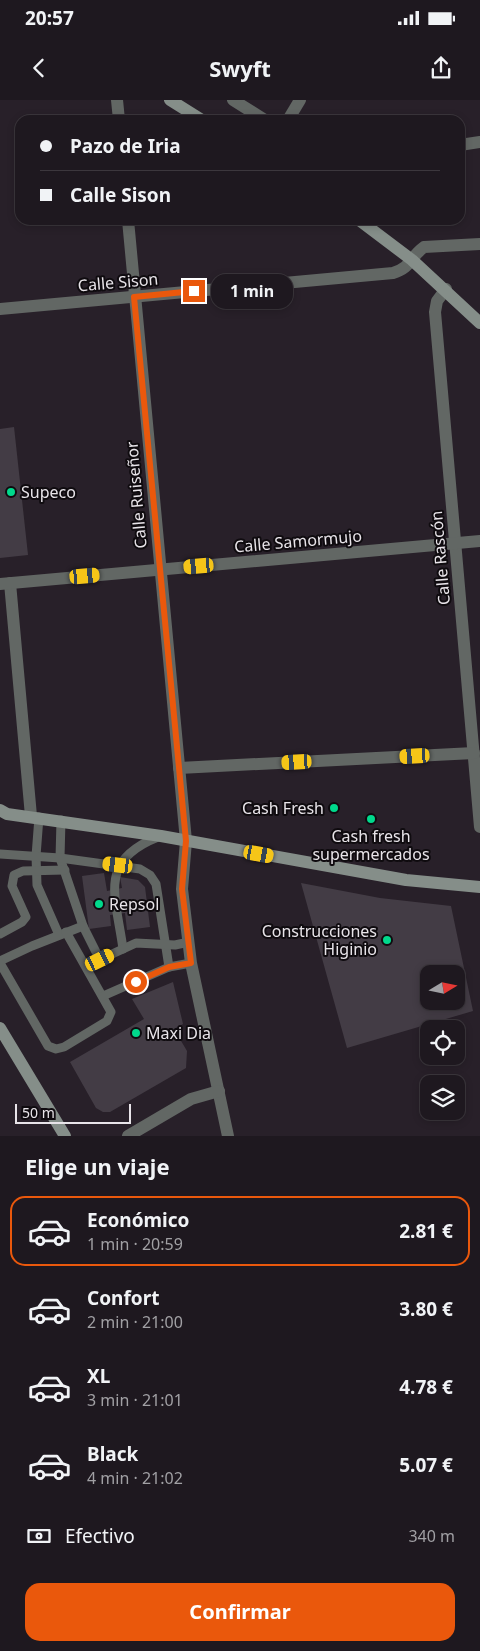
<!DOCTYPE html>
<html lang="es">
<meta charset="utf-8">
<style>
:root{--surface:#1e181f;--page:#262128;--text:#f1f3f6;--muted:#a1a0a4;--line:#3c373d;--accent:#ea580c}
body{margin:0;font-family:"Noto Sans",sans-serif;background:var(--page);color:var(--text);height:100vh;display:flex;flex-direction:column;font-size:19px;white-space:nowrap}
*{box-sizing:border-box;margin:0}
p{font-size:16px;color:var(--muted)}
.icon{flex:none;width:28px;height:28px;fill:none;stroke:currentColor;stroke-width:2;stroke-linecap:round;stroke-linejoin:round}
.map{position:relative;height:1036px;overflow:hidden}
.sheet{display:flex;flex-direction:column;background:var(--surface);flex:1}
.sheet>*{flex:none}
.hud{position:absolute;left:15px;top:15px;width:450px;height:110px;border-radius:15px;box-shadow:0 2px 8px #0003,0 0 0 1px var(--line);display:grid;align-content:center;height:110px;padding:0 25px;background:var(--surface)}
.needle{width:32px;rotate:80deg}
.fabs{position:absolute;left:420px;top:865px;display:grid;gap:10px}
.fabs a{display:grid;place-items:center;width:45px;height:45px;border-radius:10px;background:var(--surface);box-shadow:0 2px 8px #0003,0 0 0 1px var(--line);font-size:25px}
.scale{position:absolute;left:15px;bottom:12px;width:116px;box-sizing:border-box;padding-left:5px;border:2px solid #e8e4e9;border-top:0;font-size:14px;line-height:18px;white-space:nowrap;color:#e8e4e9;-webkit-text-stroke:4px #0f0b0f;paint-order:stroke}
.end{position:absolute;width:22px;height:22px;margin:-11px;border:6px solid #ea580c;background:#fff;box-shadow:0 0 0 2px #fff}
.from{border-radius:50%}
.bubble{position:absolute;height:35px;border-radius:15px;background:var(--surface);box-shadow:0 2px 8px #0003,0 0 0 1px var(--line);font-size:16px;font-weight:700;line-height:35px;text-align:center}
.car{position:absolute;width:15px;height:30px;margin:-15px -8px;border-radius:6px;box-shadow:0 0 4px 1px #0007;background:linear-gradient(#f5c518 24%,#345 0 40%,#f5c518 0 76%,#345 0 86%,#f5c518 0)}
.hud b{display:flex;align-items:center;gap:18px;height:48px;font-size:19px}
.hud b+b{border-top:1px solid var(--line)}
.hud i{width:12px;height:12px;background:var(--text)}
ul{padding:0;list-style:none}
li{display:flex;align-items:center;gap:15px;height:70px;margin:0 10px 8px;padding:0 15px;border:2px solid transparent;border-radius:15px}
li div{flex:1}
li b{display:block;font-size:19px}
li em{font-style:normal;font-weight:700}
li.active{border-color:var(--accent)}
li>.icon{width:45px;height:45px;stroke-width:1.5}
h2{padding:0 25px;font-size:22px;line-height:60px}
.pay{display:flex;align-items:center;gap:12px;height:55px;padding:0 25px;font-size:19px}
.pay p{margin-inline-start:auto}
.primary-button{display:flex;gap:10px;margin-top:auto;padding:10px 25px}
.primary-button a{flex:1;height:58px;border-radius:15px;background:var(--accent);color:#fff;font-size:20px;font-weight:700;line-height:58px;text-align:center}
.status{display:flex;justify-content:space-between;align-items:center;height:35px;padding:0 25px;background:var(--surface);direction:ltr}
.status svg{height:14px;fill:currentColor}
header{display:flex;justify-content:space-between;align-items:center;height:65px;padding:0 25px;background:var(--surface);font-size:22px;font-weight:700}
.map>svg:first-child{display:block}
.building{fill:#433c45;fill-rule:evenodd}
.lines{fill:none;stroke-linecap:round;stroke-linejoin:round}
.lane{stroke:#626764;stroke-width:9}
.street{stroke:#626764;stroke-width:12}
.secondary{stroke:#858e89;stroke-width:12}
.route{stroke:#ea580c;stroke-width:6}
.poi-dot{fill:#00d98c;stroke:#0f0b0f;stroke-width:2}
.labels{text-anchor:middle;stroke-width:4;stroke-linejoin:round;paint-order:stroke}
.street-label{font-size:16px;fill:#e8e4e9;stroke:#0f0b0f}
.poi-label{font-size:16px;fill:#e8e4e9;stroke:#0f0b0f;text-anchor:start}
</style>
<div class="status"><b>20:57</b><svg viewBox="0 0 49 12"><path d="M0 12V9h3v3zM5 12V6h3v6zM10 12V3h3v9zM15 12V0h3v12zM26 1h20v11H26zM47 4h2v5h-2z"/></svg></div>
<header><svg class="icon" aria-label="back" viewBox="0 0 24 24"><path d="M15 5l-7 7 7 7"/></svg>Swyft<svg class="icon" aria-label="share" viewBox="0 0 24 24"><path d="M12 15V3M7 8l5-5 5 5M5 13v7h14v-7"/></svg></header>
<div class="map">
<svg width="480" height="1036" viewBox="0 0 480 1036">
<rect width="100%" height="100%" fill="#282029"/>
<g class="building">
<polygon points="14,327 28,455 0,458 0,329"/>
<polygon points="104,773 107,791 122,788 120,777 138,780 145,787 150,827 127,830 125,813 110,815 111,826 89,829 82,776"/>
<path d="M301 783 380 798 451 806 473 911 347 948ZM429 874H456V901H429Z"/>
<polygon points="173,882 183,924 174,929 187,951 186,968 110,1012 103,1012 96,1008 70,962 144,919 132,899"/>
</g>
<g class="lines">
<g class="lane">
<polyline points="39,717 36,756 37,785 59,835"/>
<polyline points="61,720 60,758 83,826"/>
<polyline points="0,754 60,758 140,769 150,775 156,784 169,867"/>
<polyline points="0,834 22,822 26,817 12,786 14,775 23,771 65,770"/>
<path d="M123 849C116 796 97 761 158 737"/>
<polyline points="0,861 32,846 83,826 100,860"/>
<polyline points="0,863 48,946 56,949 64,947 107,921 111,912 66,832"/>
<polyline points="86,866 136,843 175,845 189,842"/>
<polyline points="103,896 169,867 191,863"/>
</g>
<g class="street">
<polyline points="117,0 119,20"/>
<polyline points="233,0 265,20"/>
<polyline points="288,20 300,0"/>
<polyline points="460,45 480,42"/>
<polyline points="128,120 186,741 182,789 191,863 228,1036"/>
<polyline points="446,189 437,201 435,212 480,727"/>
<path d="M0 209 393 173C412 167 409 158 424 147L480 144"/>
<polyline points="10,483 31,716"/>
<polyline points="0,484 480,441"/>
<polyline points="179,668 474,653"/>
<polyline points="128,1036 191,999 219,991"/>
</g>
<g class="secondary">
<polyline points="170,0 202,20"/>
<polyline points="359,120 412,160 480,223"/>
<polyline points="0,710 7,714 161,736 406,780 480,787"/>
<polyline points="0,928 65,1036"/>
</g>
</g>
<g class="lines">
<polyline class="route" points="136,882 169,867 191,863 182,789 186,741 134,197 194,191"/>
</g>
<g class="poi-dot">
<circle cx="11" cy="392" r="5"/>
<circle cx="334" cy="708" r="5"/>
<circle cx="371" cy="719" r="5"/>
<circle cx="99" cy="804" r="5"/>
<circle cx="387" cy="840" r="5"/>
<circle cx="136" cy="933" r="5"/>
</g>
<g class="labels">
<g class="street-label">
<text transform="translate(118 182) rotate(-5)" y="6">Calle Sison</text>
<text transform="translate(136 395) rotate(-95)" y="6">Calle Ruiseñor</text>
<text transform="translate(298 441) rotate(-5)" y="6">Calle Samormujo</text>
<text transform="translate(440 458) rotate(-95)" y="6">Calle Rascón</text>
</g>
<g class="poi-label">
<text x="21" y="398">Supeco</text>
<text x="324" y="714" text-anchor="end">Cash Fresh</text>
<text x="371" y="742" text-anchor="middle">Cash fresh<tspan x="371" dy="18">supermercados</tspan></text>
<text x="109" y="810">Repsol</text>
<text x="377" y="837" text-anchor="end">Construcciones<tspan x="377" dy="18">Higinio</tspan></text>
<text x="146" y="939">Maxi Dia</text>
</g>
</g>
</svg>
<div class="fabs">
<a><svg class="needle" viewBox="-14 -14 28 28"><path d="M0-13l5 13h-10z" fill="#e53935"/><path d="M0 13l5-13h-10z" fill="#a1a0a4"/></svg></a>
<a><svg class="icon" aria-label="locate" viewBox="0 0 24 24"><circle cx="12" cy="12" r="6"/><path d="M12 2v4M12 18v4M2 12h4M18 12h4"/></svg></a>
<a><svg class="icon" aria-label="layers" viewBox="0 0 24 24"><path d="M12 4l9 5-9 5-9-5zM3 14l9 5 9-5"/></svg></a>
</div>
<div class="scale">50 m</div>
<i class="end from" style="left:136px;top:882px"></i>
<i class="end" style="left:194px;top:191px"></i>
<div class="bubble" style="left:211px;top:174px;width:82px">1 min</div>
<i class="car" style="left:199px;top:466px;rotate:265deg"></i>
<i class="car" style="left:85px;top:476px;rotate:85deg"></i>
<i class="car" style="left:415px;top:656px;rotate:267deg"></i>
<i class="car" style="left:297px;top:662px;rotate:267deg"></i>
<i class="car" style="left:259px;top:754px;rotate:100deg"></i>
<i class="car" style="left:118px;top:765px;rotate:277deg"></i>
<i class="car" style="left:100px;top:860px;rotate:64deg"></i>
<div class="hud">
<b><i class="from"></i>Pazo de Iria</b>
<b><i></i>Calle Sison</b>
</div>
</div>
<section class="sheet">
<h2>Elige un viaje</h2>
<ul>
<li class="active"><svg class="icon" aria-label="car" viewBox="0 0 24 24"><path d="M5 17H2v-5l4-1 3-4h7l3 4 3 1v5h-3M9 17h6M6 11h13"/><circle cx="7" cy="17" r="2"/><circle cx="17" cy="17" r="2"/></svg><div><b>Económico</b><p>1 min · 20:59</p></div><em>2.81 €</em></li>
<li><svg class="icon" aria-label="car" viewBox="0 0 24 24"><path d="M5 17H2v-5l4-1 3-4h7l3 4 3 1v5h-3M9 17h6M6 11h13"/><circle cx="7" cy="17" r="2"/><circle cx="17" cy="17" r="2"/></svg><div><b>Confort</b><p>2 min · 21:00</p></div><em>3.80 €</em></li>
<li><svg class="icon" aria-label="car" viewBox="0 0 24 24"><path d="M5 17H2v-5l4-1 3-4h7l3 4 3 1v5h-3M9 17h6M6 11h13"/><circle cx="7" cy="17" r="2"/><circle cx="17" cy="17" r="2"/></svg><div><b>XL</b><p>3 min · 21:01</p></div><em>4.78 €</em></li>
<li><svg class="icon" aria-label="car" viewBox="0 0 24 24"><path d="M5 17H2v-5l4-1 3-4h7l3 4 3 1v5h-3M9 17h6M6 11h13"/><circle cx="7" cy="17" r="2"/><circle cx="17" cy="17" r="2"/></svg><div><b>Black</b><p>4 min · 21:02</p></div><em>5.07 €</em></li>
</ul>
<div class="pay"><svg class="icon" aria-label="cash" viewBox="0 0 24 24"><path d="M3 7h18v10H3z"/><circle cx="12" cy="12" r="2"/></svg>Efectivo<p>340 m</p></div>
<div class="primary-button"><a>Confirmar</a></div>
</section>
